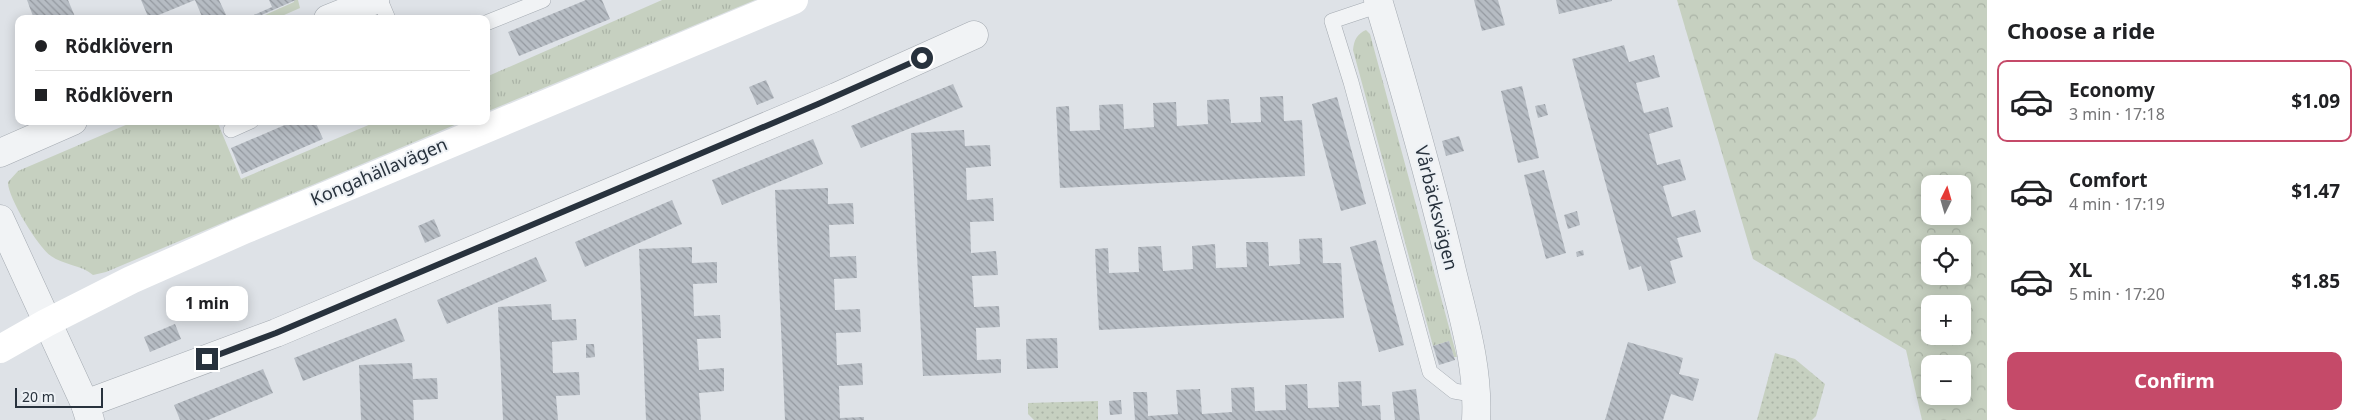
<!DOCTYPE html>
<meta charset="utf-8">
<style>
:root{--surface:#fff;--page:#f2f2f2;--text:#202124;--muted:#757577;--line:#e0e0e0;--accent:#c54a69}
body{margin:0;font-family:"Noto Sans",sans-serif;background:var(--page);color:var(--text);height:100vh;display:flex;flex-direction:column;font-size:19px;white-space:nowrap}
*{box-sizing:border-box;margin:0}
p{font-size:16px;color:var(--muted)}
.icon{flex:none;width:28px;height:28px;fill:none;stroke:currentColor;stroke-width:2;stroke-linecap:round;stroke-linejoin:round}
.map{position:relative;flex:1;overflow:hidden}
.drawer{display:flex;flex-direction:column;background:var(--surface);width:375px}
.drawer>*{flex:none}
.top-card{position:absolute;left:15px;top:15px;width:475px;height:110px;border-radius:10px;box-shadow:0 2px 12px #0003;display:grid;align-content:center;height:110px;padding:0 20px;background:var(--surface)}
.needle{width:32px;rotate:5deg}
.fabs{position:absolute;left:1921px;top:175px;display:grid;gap:10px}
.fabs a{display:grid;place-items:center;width:50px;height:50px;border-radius:10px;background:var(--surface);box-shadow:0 2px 12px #0003;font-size:25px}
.scale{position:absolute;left:15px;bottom:12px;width:88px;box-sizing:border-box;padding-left:5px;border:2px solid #28323d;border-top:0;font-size:14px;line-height:18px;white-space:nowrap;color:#28323d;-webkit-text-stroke:4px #edf1f5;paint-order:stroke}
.end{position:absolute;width:22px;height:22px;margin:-11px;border:6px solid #28323d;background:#fff;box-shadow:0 0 0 2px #fff}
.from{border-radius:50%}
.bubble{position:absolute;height:35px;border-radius:10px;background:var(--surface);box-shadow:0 2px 12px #0003;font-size:16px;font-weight:700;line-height:35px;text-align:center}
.top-card b{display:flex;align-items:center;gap:18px;height:48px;font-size:19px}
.top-card b+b{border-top:1px solid var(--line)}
.top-card i{width:12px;height:12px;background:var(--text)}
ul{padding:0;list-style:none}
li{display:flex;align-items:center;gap:15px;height:82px;margin:0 10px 8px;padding:0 10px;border:2px solid transparent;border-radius:10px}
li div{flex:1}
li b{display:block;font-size:19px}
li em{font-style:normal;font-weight:700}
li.active{border-color:var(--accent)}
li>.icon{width:45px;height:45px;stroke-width:1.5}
h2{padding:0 20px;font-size:22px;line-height:60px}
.primary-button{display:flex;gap:10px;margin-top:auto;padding:10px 20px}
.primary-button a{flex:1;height:58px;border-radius:10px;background:var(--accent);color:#fff;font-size:20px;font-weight:700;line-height:58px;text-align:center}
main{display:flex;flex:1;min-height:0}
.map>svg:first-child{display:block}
.grass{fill:url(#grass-tufts)}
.forest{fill:url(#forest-crowns);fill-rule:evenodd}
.park{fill:url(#park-dots)}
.building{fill:url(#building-back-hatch)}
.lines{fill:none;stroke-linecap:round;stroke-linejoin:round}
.lane-casing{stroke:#a4aab1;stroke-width:16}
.street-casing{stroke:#a4aab1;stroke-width:29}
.lane{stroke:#f1f3f5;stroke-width:15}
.street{stroke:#f1f3f5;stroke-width:28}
.secondary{stroke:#fff;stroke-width:28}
.route{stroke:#28323d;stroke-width:6}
.labels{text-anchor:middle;stroke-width:4;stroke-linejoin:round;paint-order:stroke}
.street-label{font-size:18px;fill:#28323d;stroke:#edf1f5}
</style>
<main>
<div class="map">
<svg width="1987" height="420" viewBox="0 0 1987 420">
<defs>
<pattern id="grass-tufts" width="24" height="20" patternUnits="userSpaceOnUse" patternTransform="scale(1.25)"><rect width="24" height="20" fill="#c6d0c0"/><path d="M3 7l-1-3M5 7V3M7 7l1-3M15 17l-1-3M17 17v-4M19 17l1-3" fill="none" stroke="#aab3a6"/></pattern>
<pattern id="forest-crowns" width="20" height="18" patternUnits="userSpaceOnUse" patternTransform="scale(1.25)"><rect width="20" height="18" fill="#c6d0c0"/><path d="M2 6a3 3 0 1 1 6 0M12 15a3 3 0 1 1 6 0" fill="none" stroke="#aab3a6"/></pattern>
<pattern id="park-dots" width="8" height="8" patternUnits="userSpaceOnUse" patternTransform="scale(1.25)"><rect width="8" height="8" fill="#c6d0c0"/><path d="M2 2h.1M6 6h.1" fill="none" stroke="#aab3a6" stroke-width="1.8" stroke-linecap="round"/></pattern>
<pattern id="building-back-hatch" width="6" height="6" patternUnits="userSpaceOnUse" patternTransform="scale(1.25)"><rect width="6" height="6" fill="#b6bcc3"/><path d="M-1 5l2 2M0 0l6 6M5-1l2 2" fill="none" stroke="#9499a0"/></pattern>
</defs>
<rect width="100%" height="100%" fill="#dee2e7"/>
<g class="grass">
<polygon points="294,0 298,0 300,8 275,19 256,19 294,2"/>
<polygon points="662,0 755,0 486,112 486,77"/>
<path d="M1366 30 1370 34 1457 357H1454L1449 341 1433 346 1353 50C1354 40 1357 34 1366 30Z"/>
<path d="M135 121H217L241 179 378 121H464L106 272 93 275C82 265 63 265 51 256 38 247 7 196 8 182L18 171Z"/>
</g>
<path class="forest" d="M1677 0H1987V420H1922L1906 350 1753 259ZM1930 184H1962V216H1930ZM1930 244H1962V276H1930ZM1930 304H1962V336H1930ZM1930 364H1962V396H1930Z"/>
<g class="park">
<polygon points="1775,353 1795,359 1825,384 1816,416 1812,420 1757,420"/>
<polygon points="1098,401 1098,420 1034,420 1028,414 1028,403"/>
</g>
<g class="building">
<polygon points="27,0 68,0 76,19 34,19"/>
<polygon points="141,0 219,0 228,19 203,19 195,0 149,19"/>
<polygon points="269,0 296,0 252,19 245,19 272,7"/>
<polygon points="586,0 602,0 610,19 519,56 508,32"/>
<polygon points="1474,0 1498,0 1505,25 1482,31"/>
<polygon points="1556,0 1612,0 1612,1 1559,14"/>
<polygon points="1624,45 1629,62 1654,55 1660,77 1636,83 1644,113 1668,107 1673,127 1649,134 1657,165 1680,159 1686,180 1663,186 1672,217 1695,210 1701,232 1677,238 1683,257 1670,261 1676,283 1648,291 1641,266 1629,270 1572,59"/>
<polygon points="766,80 774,98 757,105 749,87"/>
<polygon points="953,84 963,107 861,148 851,126"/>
<polygon points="1522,86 1539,158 1518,163 1501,91"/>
<polygon points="1283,96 1284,121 1302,120 1305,176 1060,188 1056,107 1069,106 1070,131 1100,130 1099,105 1123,104 1124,129 1154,127 1153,103 1176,102 1177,126 1208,124 1207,100 1229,99 1231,123 1261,122 1260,97"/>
<polygon points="1337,97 1366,204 1341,211 1312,104"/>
<polygon points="1545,104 1548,115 1538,118 1535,106"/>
<polygon points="294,121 315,121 323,139 242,174 231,148"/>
<polygon points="964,130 965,146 990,145 991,166 966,168 967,200 993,198 994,221 970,222 971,253 996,251 998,275 972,276 974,307 999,306 1000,327 976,328 977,360 1001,359 1001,373 923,376 911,133"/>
<polygon points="1459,136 1464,151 1446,156 1442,141"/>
<polygon points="813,139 823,164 722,205 712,180"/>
<polygon points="1544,170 1566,253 1546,259 1524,175"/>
<polygon points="828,188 828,204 853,203 854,224 829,225 830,257 856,256 857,278 834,279 835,310 860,309 861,332 836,333 837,365 862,363 863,385 839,386 840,418 864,417 864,420 785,420 775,190"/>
<polygon points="672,200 682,224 585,267 575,242"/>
<polygon points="1577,211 1580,225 1568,229 1564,215"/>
<polygon points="434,219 441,236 425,243 418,226"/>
<polygon points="1322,238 1323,263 1341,263 1344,318 1099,330 1095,249 1108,248 1109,273 1139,272 1138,247 1161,246 1163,271 1193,269 1192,246 1215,244 1216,268 1247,267 1246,242 1268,242 1269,266 1300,264 1299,239"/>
<polygon points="1376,240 1404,345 1379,352 1350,247"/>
<polygon points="692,247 692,263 717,262 717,283 693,284 694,316 720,315 721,338 697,339 699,370 724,368 724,391 699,393 701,420 646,420 639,249"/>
<polygon points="1583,250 1584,255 1577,257 1576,252"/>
<polygon points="536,257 547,281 447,324 437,300"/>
<polygon points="551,304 552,320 576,319 577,340 552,342 553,373 579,372 580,395 556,396 558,420 503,420 498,307"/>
<polygon points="396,318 405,341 303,381 294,358"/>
<polygon points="175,324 181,339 150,352 144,337"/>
<polygon points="1057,338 1058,368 1027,369 1026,339"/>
<polygon points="1449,341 1455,360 1439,365 1433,346"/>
<polygon points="1628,342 1683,358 1679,374 1699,379 1693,401 1671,394 1663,420 1605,420"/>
<polygon points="586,344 594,344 595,357 586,358"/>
<polygon points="412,363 413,379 437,378 438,399 413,400 414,420 361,420 359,365"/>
<polygon points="263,369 273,393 208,420 180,420 174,405"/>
<polygon points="1361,381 1362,406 1380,405 1381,420 1135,420 1133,392 1147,392 1148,416 1178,414 1176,390 1200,389 1202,414 1232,412 1231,388 1254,387 1255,411 1286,410 1285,385 1307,384 1308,408 1339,407 1338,382"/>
<polygon points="1416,389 1420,420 1395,420 1392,392"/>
<polygon points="1121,400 1122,414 1110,415 1109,401"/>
</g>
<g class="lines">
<g class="lane-casing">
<g id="lane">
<polyline points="380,0 388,19"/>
<polyline points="1380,5 1332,21 1351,82 1430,372 1454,391 1477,395"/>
<polyline points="486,23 543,0"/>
<polyline points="231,130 251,121"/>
</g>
</g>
<g class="street-casing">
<g id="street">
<path d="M1378 0C1405 90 1431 180 1452 271 1464 320 1479 369 1476 420"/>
<polyline points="328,19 375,0"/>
<polyline points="0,153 73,121"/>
<polyline points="0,219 85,404 90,420"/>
<polyline points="85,404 276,333 836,97 974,35"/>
</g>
</g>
<use href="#lane" class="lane"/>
<use href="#street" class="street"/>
<polyline class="secondary" points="0,349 46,323 131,280 244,230 794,0"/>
</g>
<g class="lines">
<polyline class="route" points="207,359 276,333 818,104 922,58"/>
</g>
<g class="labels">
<g class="street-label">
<text transform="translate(379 172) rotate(-23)" y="6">Kongahällavägen</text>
<text transform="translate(1436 208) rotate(76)" y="6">Vårbäcksvägen</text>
</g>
</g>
</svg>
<div class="fabs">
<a><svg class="needle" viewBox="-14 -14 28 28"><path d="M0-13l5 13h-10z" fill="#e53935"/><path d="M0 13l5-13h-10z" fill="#757577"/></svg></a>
<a><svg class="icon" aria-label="locate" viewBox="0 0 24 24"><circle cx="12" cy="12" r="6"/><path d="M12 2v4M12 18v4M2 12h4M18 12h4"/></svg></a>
<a>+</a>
<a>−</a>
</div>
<div class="scale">20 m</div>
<i class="end from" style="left:922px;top:58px"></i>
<i class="end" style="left:207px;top:359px"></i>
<div class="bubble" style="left:166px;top:286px;width:82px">1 min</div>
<div class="top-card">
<b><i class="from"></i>Rödklövern</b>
<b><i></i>Rödklövern</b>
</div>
</div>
<section class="drawer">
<h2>Choose a ride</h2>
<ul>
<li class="active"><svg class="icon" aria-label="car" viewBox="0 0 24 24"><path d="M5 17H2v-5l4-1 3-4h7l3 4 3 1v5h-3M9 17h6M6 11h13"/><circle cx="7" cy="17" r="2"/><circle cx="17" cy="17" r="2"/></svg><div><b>Economy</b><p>3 min · 17:18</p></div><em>$1.09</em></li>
<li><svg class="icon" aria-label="car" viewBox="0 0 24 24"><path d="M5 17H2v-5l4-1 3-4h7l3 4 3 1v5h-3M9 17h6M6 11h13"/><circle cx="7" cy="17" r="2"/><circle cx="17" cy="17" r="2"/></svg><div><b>Comfort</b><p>4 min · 17:19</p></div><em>$1.47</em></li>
<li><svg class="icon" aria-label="car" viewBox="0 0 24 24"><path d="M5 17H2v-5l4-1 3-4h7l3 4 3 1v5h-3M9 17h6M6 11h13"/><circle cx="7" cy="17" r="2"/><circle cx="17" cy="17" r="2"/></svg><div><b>XL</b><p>5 min · 17:20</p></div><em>$1.85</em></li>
</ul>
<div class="primary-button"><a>Confirm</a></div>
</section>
</main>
